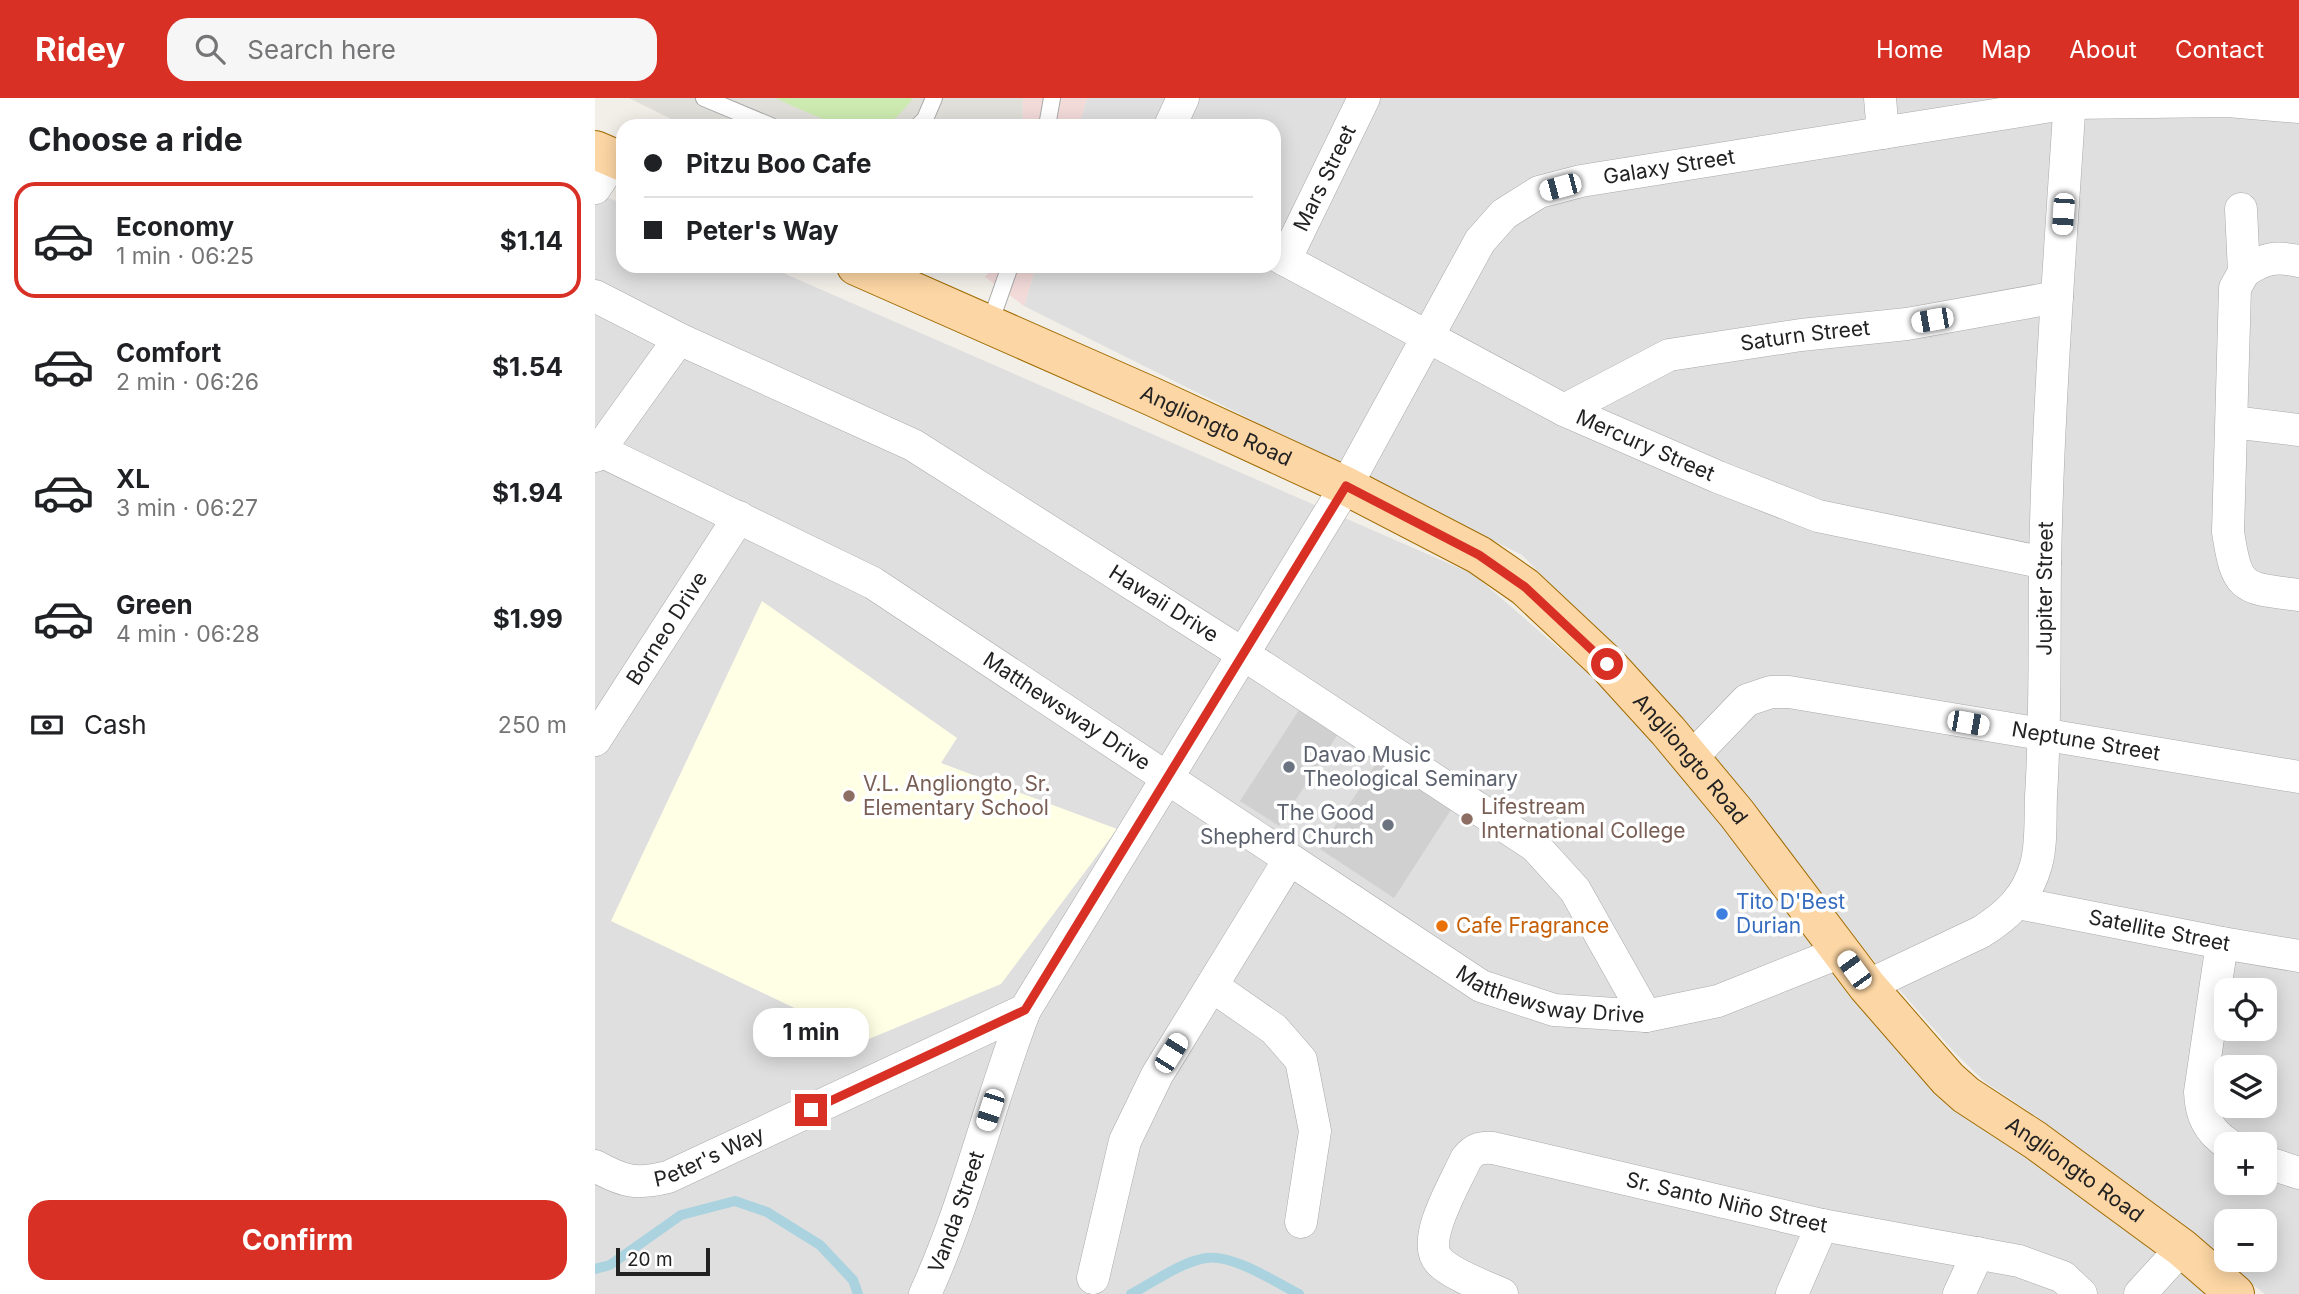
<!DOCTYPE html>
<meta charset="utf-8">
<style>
:root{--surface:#fff;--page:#f6f6f6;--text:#202124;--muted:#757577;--line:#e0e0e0;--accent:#d93025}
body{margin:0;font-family:Inter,sans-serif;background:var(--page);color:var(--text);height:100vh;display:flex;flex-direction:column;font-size:26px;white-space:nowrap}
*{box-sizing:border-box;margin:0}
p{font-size:23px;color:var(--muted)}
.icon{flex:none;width:38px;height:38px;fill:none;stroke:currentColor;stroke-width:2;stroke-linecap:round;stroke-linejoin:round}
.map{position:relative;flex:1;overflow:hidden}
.details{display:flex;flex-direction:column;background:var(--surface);width:595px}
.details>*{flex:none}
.banner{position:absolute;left:21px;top:21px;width:665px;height:154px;border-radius:21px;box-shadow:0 4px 18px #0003;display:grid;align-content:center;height:154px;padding:0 28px;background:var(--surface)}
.fabs{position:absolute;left:1619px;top:880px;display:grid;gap:14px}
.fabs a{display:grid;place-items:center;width:63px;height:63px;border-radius:14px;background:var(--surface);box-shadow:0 4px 18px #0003;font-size:35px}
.scale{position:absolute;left:21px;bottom:18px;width:94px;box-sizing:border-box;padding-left:7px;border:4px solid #222;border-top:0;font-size:19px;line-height:24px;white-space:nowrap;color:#222;-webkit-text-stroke:5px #fff;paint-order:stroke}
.end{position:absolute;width:32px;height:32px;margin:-16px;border:9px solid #d93025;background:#fff;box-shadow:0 0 0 4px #fff}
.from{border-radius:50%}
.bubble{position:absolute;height:49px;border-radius:21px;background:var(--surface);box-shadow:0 4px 18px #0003;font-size:23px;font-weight:700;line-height:49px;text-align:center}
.car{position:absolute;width:21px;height:42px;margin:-21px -10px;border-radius:9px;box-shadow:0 0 5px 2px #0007;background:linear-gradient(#fff 24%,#345 0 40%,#fff 0 76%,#345 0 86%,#fff 0)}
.banner b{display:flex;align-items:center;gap:24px;height:66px;font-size:26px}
.banner b+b{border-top:2px solid var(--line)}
.banner i{width:18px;height:18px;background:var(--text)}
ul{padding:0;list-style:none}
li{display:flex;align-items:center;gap:21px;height:116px;margin:0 14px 10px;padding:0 14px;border:4px solid transparent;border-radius:21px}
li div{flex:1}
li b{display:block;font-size:26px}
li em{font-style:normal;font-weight:700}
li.selected{border-color:var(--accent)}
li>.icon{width:63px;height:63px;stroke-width:1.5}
h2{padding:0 28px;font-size:32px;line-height:84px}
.pay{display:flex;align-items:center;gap:18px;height:77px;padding:0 28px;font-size:26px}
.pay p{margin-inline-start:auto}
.action{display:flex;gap:14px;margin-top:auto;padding:14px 28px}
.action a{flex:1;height:80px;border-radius:21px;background:var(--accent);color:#fff;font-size:28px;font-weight:700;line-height:80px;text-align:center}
header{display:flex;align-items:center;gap:42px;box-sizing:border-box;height:98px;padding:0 35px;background:var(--accent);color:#fff}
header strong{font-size:33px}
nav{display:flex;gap:38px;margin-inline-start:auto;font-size:24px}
.search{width:490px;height:63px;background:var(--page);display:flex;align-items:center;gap:18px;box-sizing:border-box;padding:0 24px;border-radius:21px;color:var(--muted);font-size:26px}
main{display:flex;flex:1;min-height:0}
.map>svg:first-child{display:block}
.residential{fill:#e0dfdf;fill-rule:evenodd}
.commercial{fill:#f2dad9}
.education{fill:#ffffe5}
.religious{fill:#d0d0d0}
.airport{fill:#e1dfda}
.grass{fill:#cdebb0}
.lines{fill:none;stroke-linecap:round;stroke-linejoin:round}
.stream{stroke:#aad3df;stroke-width:10}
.lane-casing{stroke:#a9a9a9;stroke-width:18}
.street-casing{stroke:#a9a9a9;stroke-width:33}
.primary-casing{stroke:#a06b00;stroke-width:40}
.lane{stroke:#fff;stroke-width:16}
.street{stroke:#fff;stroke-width:32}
.primary{stroke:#fcd6a4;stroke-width:38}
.route{stroke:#d93025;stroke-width:9}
.worship-dot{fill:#6b7280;stroke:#fff;stroke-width:2.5}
.education-dot{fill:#8d6e63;stroke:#fff;stroke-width:2.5}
.shop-dot{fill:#3f7fe0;stroke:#fff;stroke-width:2.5}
.food-dot{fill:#e8710a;stroke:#fff;stroke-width:2.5}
.labels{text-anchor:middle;stroke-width:7;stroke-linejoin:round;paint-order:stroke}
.street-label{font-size:21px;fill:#222;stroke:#fff}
.worship-label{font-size:21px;fill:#5b616d;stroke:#fff;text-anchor:start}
.education-label{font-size:21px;fill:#785e54;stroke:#fff;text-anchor:start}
.shop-label{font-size:21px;fill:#366cbe;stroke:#fff;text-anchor:start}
.food-label{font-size:21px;fill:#c56008;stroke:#fff;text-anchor:start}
</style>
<header>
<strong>Ridey</strong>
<div class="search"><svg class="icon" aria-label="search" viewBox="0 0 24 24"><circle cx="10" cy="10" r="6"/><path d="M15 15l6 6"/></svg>Search here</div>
<nav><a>Home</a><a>Map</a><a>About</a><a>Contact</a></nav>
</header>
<main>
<section class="details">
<h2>Choose a ride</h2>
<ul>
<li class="selected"><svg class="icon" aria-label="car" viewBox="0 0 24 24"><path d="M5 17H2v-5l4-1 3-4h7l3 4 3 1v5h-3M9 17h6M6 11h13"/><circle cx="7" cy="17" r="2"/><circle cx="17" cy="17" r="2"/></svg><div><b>Economy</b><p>1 min · 06:25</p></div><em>$1.14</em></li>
<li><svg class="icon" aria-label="car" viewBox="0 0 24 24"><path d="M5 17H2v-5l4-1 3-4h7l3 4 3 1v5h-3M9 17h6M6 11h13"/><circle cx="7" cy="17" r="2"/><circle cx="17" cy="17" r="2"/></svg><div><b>Comfort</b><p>2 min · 06:26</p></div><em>$1.54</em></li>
<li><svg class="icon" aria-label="car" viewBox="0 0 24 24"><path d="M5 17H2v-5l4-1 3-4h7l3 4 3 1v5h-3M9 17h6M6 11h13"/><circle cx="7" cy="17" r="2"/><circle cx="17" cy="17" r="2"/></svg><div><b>XL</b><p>3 min · 06:27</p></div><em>$1.94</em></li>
<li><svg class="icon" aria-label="car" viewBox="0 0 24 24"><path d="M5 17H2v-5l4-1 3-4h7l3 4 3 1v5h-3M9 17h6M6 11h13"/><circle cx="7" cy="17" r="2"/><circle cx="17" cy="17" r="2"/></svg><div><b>Green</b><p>4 min · 06:28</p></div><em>$1.99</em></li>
</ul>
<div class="pay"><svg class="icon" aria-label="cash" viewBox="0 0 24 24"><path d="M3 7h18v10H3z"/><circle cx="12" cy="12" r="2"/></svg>Cash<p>250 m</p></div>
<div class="action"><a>Confirm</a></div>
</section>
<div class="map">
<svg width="1704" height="1196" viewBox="0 0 1704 1196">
<rect width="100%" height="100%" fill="#f2efe9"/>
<g class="residential">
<path d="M492 0H1704V1196H1670L1442 1019 1390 984 1360 955 1273 856 1167 717 1058 592 927 457 429 208 441 168H679V28H484ZM1631 892H1670V931H1631ZM1631 970H1670V1008H1631ZM1631 1046H1670V1085H1631ZM1631 1124H1670V1162H1631Z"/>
<polygon points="0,94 28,106 28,168 172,168 878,476 1036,612 1328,974 1619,1196 0,1196"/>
</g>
<g class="commercial">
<polygon points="428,0 492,0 484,28 427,28"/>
<polygon points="400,168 441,168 429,208 390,179"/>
</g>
<polygon class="education" points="167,503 362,640 346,665 522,731 406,886 269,943 16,823"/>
<g class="religious">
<polygon points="704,612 743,636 684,728 645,703"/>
<polygon points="788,655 861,704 799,800 725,751"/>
</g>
<polygon class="airport" points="34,0 428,0 427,28 90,28"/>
<path class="grass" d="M180 0H318C313 7 303 19 295 24 263 42 210 13 180 0Z"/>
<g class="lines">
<g class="stream">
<polyline points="0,1171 15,1167 86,1117 140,1103 172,1114 225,1147 258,1182 263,1196"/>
<path d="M536 1196C559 1184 586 1164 611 1160 638 1156 680 1184 704 1196"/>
</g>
<g class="lane-casing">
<g id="lane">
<polyline points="109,0 176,28"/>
<polyline points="323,28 330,21 339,0"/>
<polyline points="452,28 457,0"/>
<polyline points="394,228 415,168"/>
</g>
</g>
<g class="street-casing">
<g id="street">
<polyline points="1285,0 1288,35"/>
<polyline points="575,28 588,0"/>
<polyline points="0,90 20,60"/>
<path d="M1646 111 1649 174 1640 190 1633 434C1642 492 1647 490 1704 497"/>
<path id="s1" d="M679 156 969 312 1123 379 1223 418 1450 465"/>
<path id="s2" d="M690 162 769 0"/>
<path d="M1649 174C1669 160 1680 158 1704 163"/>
<path id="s3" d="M0 198 84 241 318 347 648 556 940 748 980 792 1051 918"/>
<path id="s4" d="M969 312 1074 257 1206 237 1312 226 1462 199"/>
<polyline points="1637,324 1704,332"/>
<path id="s5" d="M4 352 278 485 886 888 959 912 1051 918 1123 903 1246 854"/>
<polyline points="0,358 84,241"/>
<path id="s6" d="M0 642 144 419"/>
<path id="s7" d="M1096 660 1152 602 1176 594H1194L1704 679"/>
<path id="s8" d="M1423 805 1627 845 1704 858"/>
<path d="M1627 845 1605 994C1606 1017 1613 1033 1633 1046"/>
<polyline points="617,888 679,931 706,962 720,1033 706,1124"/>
<path id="s9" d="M1272 888 1386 834C1413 817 1432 799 1441 767 1447 746 1445 720 1446 698 1451 621 1449 543 1450 465 1453 310 1465 155 1475 0"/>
<polyline points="1670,1064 1704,1075"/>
<path id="s10" d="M0 1068C29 1084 41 1087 73 1079L430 912"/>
<polyline points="498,1180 530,1043 562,977 694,762"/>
<path id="s11" d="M330 1196C372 1105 394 1005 430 912L751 388 885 143 909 116 944 94 986 83 1475 5 1633 3 1704 9"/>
<path id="s12" d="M907 1196C889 1188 857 1177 844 1163 825 1142 861 1084 871 1061 879 1051 885 1049 898 1050L1227 1127 1424 1163 1468 1179 1486 1196"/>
<polyline points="1197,1196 1227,1127"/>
<polyline points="1364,1196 1383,1155"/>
<polyline points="1545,1196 1587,1150"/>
</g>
</g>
<g class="primary-casing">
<g id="primary">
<polyline points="0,52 28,64"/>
<path id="s13" d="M261 168 558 299 751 388 884 457 930 489 1012 566 1073 633 1142 716 1272 888 1353 981 1371 997 1440 1042 1587 1150 1640 1196"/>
</g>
</g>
<use href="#lane" class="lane"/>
<use href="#street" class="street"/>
<use href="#primary" class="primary"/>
</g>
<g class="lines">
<polyline class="route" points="216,1012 430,912 751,388 884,457 930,489 1012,566"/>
</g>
<g class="worship-dot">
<circle cx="694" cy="669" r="7"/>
<circle cx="793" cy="727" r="7"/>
</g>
<g class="education-dot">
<circle cx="254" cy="698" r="7"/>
<circle cx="872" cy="721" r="7"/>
</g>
<circle class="shop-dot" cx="1127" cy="816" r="7"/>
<circle class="food-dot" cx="847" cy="828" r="7"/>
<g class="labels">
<g class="street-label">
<text dy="7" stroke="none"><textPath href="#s11" startOffset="1405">Galaxy Street</textPath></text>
<text dy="7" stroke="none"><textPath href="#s2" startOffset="91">Mars Street</textPath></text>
<text dy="7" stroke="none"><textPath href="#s4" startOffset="256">Saturn Street</textPath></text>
<text dy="7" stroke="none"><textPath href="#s13" startOffset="394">Angliongto Road</textPath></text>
<text dy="7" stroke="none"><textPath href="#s1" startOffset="418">Mercury Street</textPath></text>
<text dy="7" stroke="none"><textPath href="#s9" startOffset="492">Jupiter Street</textPath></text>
<text dy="7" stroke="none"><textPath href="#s3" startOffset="648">Hawaii Drive</textPath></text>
<text dy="7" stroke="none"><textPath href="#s6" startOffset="133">Borneo Drive</textPath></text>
<text dy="7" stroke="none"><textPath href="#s5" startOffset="537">Matthewsway Drive</textPath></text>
<text dy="7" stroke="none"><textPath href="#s7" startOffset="425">Neptune Street</textPath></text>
<text dy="7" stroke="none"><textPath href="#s13" startOffset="982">Angliongto Road</textPath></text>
<text dy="7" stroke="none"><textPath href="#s8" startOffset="144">Satellite Street</textPath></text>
<text dy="7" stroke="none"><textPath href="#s5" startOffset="1104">Matthewsway Drive</textPath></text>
<text dy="7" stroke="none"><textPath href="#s10" startOffset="122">Peter's Way</textPath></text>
<text dy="7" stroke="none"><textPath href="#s13" startOffset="1549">Angliongto Road</textPath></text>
<text dy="7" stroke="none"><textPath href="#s12" startOffset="452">Sr. Santo Niño Street</textPath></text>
<text dy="7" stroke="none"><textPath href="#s11" startOffset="88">Vanda Street</textPath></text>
</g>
<g class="worship-label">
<text x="708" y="664">Davao Music<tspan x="708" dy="24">Theological Seminary</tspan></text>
<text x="779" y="722" text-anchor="end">The Good<tspan x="779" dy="24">Shepherd Church</tspan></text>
</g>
<g class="education-label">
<text x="268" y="693">V.L. Angliongto, Sr.<tspan x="268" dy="24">Elementary School</tspan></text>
<text x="886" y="716">Lifestream<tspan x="886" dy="24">International College</tspan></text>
</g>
<g class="shop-label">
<text x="1141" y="811">Tito D'Best<tspan x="1141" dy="24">Durian</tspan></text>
</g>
<g class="food-label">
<text x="861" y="835">Cafe Fragrance</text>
</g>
</g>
</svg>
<div class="fabs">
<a><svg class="icon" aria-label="locate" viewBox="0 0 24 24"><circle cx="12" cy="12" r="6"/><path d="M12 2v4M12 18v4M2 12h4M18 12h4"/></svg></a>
<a><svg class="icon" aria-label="layers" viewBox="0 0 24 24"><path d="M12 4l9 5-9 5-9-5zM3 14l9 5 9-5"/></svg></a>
<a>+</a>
<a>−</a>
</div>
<div class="scale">20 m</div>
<i class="end from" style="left:1012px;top:566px"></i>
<i class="end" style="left:216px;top:1012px"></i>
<div class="bubble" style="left:158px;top:910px;width:116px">1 min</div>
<i class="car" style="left:965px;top:89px;rotate:255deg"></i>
<i class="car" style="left:1468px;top:116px;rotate:184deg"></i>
<i class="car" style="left:1337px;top:222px;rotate:260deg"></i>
<i class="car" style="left:1373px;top:625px;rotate:100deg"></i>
<i class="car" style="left:1259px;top:872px;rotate:324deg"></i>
<i class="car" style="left:576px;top:955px;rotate:32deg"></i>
<i class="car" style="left:395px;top:1012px;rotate:198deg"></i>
<div class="banner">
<b><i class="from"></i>Pitzu Boo Cafe</b>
<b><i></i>Peter's Way</b>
</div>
</div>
</main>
